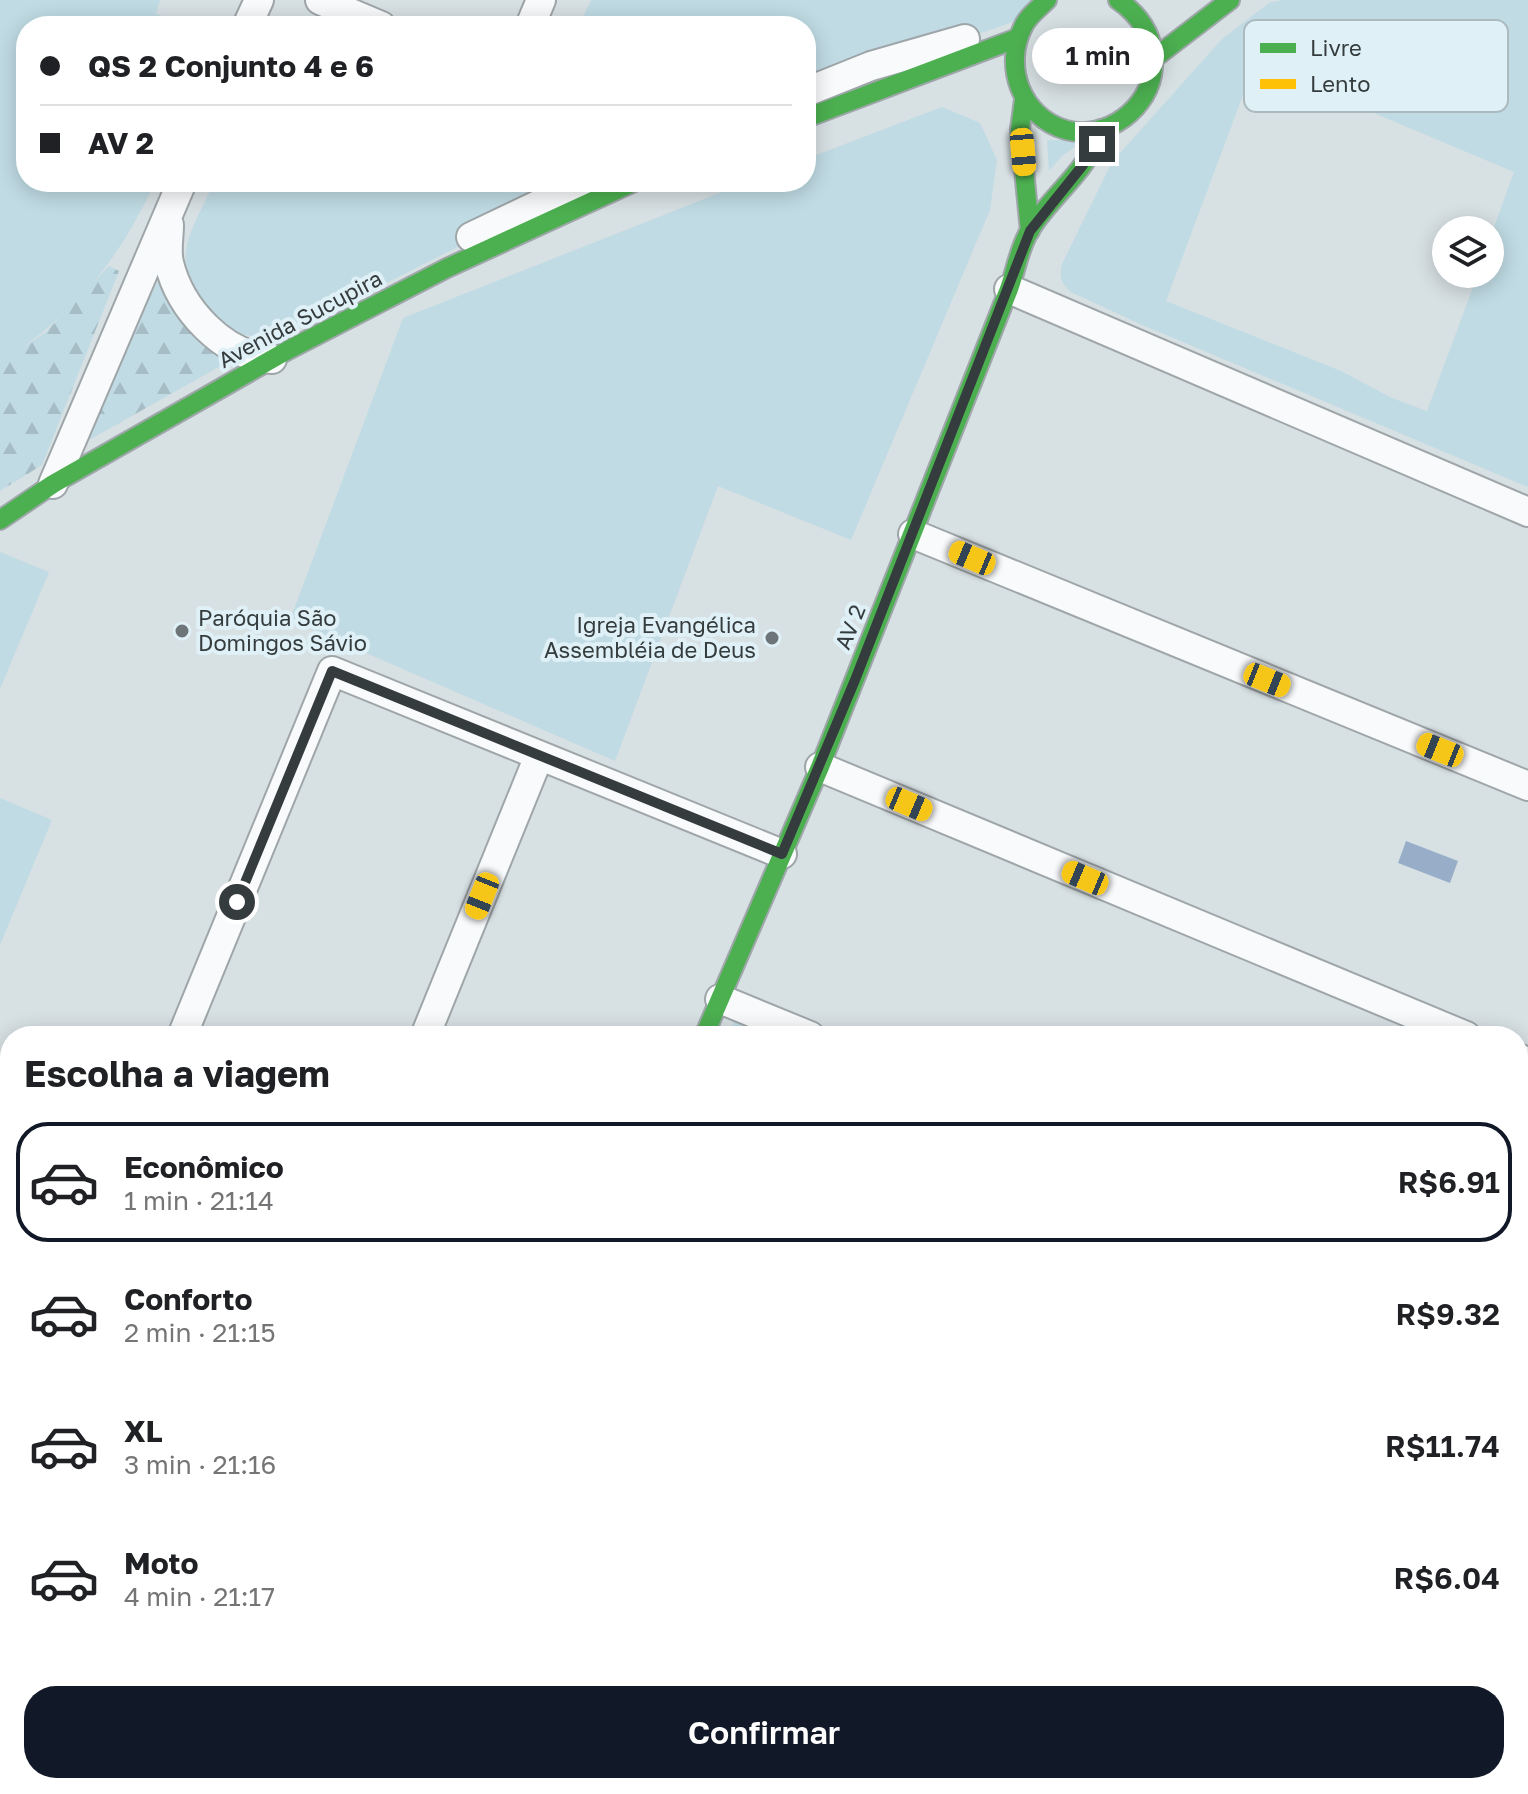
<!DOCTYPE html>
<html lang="pt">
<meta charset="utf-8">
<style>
:root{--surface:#fff;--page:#f2f2f2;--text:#202124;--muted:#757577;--line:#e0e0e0;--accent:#111827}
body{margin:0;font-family:"Golos Text",sans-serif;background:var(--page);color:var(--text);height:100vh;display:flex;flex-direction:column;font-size:30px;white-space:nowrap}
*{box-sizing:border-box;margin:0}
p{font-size:26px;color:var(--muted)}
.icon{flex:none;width:44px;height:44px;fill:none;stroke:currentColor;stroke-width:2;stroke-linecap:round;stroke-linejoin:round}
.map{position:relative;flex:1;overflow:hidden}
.drawer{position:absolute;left:0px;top:1026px;width:1528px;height:768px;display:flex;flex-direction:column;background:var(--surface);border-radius:32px 32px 0 0;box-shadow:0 4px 20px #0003}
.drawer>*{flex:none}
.top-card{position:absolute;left:16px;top:16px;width:800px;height:176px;border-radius:32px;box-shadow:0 4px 20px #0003;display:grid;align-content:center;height:176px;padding:0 24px;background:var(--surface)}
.fabs{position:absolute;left:1432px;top:216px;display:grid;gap:16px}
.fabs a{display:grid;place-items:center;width:72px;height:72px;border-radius:50%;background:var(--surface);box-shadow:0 4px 20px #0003;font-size:40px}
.end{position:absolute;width:36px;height:36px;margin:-18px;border:10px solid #353c3e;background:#fff;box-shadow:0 0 0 4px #fff}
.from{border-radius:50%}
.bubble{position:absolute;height:56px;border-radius:28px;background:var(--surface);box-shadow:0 4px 20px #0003;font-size:26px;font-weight:600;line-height:56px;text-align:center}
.car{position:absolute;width:24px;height:48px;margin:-24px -12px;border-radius:10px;box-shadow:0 0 6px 2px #0007;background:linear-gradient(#f5c518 24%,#345 0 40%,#f5c518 0 76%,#345 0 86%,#f5c518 0)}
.top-card b{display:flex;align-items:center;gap:28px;height:76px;font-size:30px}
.top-card b+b{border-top:2px solid var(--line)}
.top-card i{width:20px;height:20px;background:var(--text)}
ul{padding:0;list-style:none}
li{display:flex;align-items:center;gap:24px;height:120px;margin:0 16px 12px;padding:0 8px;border:4px solid transparent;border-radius:32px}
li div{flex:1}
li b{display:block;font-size:30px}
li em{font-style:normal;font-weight:600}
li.current{border-color:var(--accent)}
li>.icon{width:72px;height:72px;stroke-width:1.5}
h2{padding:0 24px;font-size:36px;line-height:96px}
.primary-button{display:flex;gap:16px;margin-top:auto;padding:16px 24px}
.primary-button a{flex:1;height:92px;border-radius:32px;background:var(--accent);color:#fff;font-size:32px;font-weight:600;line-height:92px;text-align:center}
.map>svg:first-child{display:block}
.forest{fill:url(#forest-firs)}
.park{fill:#c0dbe4;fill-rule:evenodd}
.water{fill:#98aec8}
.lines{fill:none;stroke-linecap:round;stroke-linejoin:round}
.street-casing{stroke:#9fa6a9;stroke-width:32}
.fast-casing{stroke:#9fa6a9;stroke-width:22}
.slow-casing{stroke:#9fa6a9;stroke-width:22}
.street{stroke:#f9fafb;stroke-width:28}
.fast{stroke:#4caf50;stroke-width:18}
.slow{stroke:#ffc107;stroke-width:18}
.route{stroke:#353c3e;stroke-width:10}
.poi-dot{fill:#6e7578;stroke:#dff0f6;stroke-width:3}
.labels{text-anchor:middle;stroke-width:8;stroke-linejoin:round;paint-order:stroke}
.street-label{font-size:22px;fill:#353c3e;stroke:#dff0f6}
.poi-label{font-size:22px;fill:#353c3e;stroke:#dff0f6;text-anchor:start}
.key{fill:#dff0f6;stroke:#acbabf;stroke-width:2}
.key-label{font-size:22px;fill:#353c3e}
</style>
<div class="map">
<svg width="1528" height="1794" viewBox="0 0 1528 1794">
<defs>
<pattern id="forest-firs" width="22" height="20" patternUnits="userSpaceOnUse" patternTransform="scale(2)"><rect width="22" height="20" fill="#c0dbe4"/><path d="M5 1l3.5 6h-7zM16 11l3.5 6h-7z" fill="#a6bdc5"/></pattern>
</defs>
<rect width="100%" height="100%" fill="#d7e0e3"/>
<g class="forest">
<polygon points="109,266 119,271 42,465 0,491 0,363 46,332"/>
<polygon points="160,277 168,303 210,351 240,355 75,448"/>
</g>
<g class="park">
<path d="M0 0H160L156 14 194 26H26V182H155C119 261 73 316 0 363Z"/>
<polygon points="591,0 1039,0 1013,22 806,92 806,26 579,26"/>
<path d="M1283 0H1528V487L1140 324 1071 292C1061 283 1059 277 1062 264L1112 162 1222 39 1269 3ZM1255 63 1514 172 1490 238V274H1478L1427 411 1392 398 1341 371 1166 301Z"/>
<polygon points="942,107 980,123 997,160 990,210 851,540 718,486 615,761 290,620 403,318 747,182 806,182 806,159"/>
<polygon points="1047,140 1084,140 1062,156 1049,171"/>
<path d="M214 182H587L277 338C260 337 237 336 222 327 200 313 182 278 186 251 189 228 205 204 214 182Z"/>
<polygon points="0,552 49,572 0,689"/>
<polygon points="0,798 52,820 0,945"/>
<polygon points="735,1019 776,1036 728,1036"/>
<polygon points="1518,1348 1528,1352 1528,1470 1518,1466"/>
</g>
<polygon class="water" points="1406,841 1458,861 1450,883 1398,863"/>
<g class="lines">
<g class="street-casing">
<g id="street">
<polyline points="320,0 381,26"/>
<polyline points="247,26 259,0"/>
<polyline points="530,26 541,0"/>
<polyline points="806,92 871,66 965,39"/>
<path d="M169 225C169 237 166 251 169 263 180 309 223 356 272 359"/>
<polyline points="471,237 586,182"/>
<polyline points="1009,289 1528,512"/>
<polyline points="53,484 182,182"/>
<polyline points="913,534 1528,786"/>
<polyline points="820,767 1466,1036"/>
<polyline points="720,999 810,1036"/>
<polyline points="182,1036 332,671 782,854"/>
<polyline points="425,1036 539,756"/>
<polyline points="1518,1058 1528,1062"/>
<polyline points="0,1187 10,1191"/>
<polyline points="1518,1329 1528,1333"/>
<polyline points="0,1481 10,1457"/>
<polyline points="1518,1491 1528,1495"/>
<polyline points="1518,1768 1528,1745"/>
<polyline points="475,1784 500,1794"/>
<polyline points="1052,1784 1077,1794"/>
<polyline points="116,1794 120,1784"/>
<polyline points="658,1794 662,1784"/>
<polyline points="901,1794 905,1784"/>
<polyline points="1507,1794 1511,1784"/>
</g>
</g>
<g class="fast-casing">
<g id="fast">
<path d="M1047 0C1039 8 1027 17 1023 27 1003 66 1021 117 1066 130 1106 141 1151 108 1153 67 1155 38 1141 16 1118 0"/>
<polyline points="1153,59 1230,0"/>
<polyline points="1024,100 1020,129 1030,231"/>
<polyline points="806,118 1015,39"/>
<polyline points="0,520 53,484 288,350 447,268 634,182"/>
<path d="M704 1036 820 767 1009 289C1016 270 1019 248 1030 230 1052 194 1089 171 1101 129"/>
</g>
</g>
<g class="slow-casing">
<polyline id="slow" points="394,1794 398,1784"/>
</g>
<use href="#street" class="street"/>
<use href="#fast" class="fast"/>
<use href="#slow" class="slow"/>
</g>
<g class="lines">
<polyline class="route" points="237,902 332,671 782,854 855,680 1030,231 1083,165 1097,144"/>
</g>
<g class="poi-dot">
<circle cx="182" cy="631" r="8"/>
<circle cx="772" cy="638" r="8"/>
</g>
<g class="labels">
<g class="street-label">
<text transform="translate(300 319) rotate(-28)" y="8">Avenida Sucupira</text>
<text transform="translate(850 627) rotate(-68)" y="8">AV 2</text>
</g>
<g class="poi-label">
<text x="198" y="626">Paróquia São<tspan x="198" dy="25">Domingos Sávio</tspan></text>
<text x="756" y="633" text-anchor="end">Igreja Evangélica<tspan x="756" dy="25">Assembléia de Deus</tspan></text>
</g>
</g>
<rect x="1244" y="20" width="264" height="92" rx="12" class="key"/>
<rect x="1260" y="43" width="36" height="10" fill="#4caf50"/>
<rect x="1260" y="79" width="36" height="10" fill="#ffc107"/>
<g class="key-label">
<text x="1310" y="56">Livre</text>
<text x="1310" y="92">Lento</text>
</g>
</svg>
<div class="fabs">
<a><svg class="icon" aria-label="layers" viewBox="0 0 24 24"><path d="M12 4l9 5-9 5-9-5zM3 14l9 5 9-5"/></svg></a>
</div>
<i class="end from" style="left:237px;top:902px"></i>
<i class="end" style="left:1097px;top:144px"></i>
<div class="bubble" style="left:1032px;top:28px;width:132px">1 min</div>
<i class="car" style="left:1023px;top:152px;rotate:175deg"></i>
<i class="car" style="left:972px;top:558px;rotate:293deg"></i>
<i class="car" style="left:1267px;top:680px;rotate:112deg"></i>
<i class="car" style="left:1440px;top:750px;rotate:292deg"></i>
<i class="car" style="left:909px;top:804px;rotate:113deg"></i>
<i class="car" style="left:1085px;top:878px;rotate:293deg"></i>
<i class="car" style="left:482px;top:896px;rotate:202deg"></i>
<div class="top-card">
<b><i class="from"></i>QS 2 Conjunto 4 e 6</b>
<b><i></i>AV 2</b>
</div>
<section class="drawer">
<h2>Escolha a viagem</h2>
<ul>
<li class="current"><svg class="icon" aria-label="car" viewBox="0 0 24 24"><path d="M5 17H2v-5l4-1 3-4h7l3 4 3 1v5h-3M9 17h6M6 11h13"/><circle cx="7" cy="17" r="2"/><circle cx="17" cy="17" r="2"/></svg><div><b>Econômico</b><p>1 min · 21:14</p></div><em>R$6.91</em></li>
<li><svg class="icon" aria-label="car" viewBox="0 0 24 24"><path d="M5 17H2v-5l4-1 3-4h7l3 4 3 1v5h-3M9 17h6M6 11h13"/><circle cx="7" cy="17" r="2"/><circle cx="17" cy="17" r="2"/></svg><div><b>Conforto</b><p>2 min · 21:15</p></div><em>R$9.32</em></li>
<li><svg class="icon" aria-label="car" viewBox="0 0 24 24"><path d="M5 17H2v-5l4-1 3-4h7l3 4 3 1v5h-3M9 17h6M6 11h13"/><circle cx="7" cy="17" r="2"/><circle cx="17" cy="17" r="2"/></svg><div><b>XL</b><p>3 min · 21:16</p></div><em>R$11.74</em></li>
<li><svg class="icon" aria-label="car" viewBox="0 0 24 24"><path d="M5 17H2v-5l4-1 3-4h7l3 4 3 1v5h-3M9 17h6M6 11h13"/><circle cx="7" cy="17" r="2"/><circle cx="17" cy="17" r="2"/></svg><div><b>Moto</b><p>4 min · 21:17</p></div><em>R$6.04</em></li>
</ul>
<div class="primary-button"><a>Confirmar</a></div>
</section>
</div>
